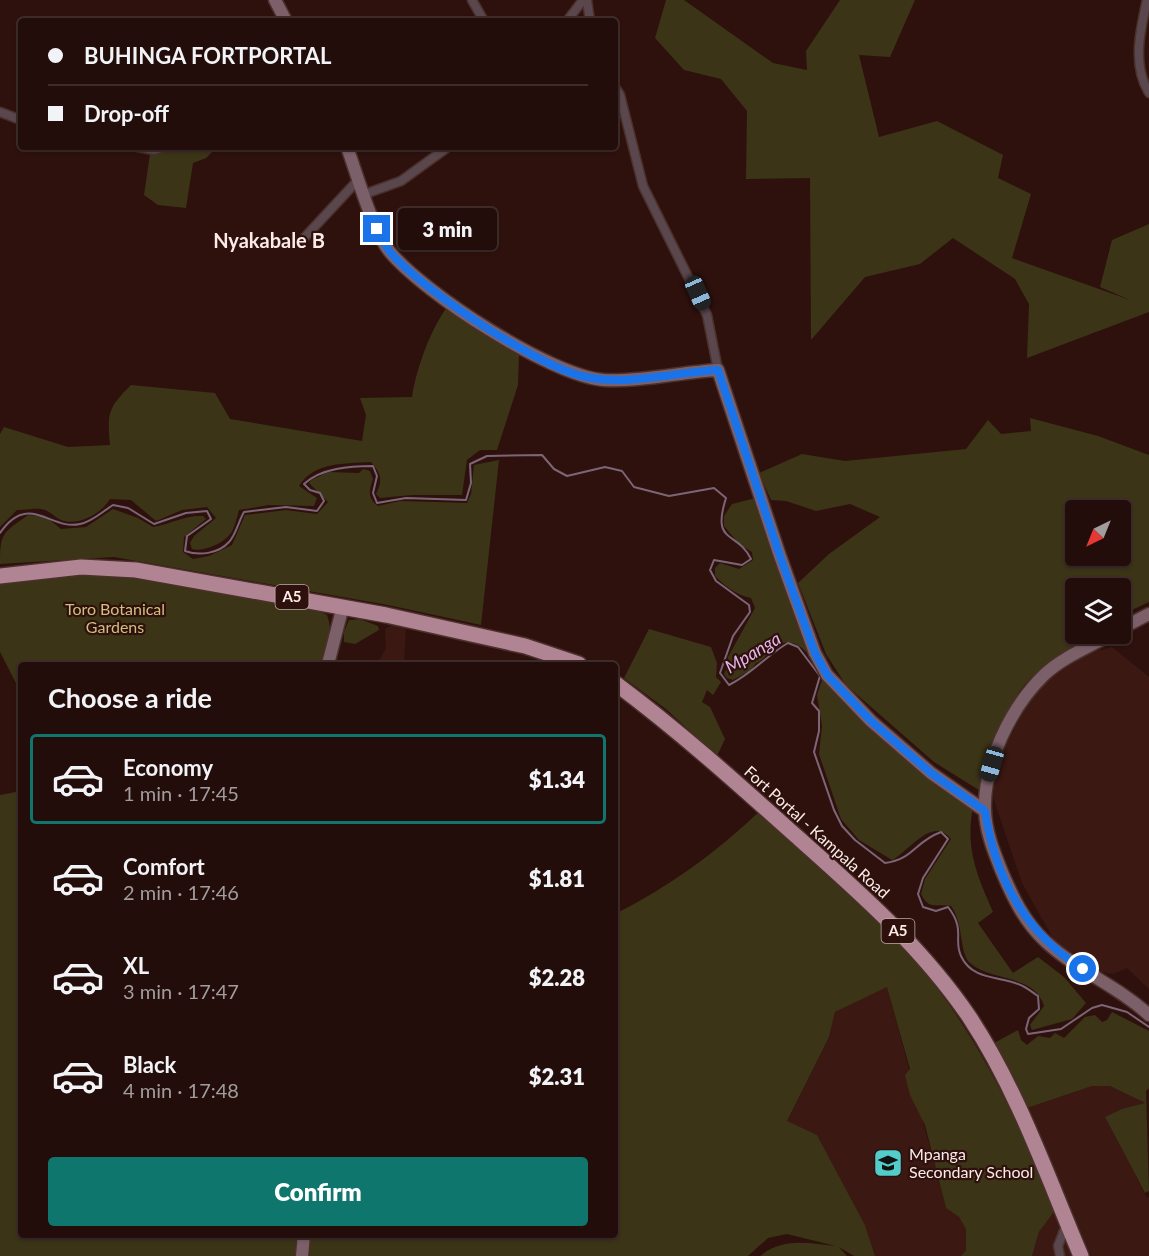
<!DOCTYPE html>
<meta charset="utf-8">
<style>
:root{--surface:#220d0a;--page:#2a1613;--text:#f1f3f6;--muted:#a29c9c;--line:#3f2d2b;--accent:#0f766e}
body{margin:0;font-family:Lato,sans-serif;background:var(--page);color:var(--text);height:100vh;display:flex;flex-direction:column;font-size:22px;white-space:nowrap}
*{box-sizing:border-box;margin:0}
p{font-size:20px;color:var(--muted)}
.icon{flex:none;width:33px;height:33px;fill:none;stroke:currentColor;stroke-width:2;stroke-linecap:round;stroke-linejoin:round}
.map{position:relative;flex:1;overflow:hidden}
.drawer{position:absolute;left:18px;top:662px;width:600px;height:576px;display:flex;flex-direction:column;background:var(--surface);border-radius:6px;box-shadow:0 2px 4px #0004,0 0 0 2px var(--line)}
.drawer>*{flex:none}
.hud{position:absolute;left:18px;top:18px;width:600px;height:132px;border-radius:6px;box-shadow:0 2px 4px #0004,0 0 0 2px var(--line);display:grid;align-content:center;height:132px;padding:0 30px;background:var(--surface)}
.needle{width:39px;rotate:223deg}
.controls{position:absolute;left:1065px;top:500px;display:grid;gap:12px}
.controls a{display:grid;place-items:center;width:66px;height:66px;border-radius:6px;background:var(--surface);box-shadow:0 2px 4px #0004,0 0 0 2px var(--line);font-size:30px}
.end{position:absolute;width:27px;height:27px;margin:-14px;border:8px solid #1a73e8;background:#fff;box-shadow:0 0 0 3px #fff}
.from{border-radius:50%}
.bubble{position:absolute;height:42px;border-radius:6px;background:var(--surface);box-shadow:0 2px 4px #0004,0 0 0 2px var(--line);font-size:20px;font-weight:800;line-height:42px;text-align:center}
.car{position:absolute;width:18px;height:36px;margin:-18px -9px;border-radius:8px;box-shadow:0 0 4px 2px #0007;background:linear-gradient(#222 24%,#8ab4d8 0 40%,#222 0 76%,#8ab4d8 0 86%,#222 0)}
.hud b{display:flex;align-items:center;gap:21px;height:57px;font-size:22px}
.hud b+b{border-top:2px solid var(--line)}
.hud i{width:15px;height:15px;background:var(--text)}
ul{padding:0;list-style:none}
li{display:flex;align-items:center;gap:18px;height:90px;margin:0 12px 9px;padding:0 18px;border:3px solid transparent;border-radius:6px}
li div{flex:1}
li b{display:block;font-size:22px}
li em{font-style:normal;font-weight:800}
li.selected{border-color:var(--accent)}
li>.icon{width:54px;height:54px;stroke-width:1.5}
h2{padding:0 30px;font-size:27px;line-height:72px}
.primary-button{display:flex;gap:12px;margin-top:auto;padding:12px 30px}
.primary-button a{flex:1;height:69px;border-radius:6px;background:var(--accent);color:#fff;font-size:24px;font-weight:800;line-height:69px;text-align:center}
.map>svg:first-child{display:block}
.built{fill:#3c1813}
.green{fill:#3b3417;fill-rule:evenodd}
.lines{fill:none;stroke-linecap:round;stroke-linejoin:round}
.stream{stroke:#7c6577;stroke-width:2}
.street-casing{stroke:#4b302c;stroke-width:11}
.secondary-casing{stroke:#4b302c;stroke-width:15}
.highway-casing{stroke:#4b302c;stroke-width:18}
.street{stroke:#59474d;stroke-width:8}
.secondary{stroke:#7c6069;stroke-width:12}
.highway{stroke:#b18493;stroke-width:15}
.route{stroke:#1a73e8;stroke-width:8}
.labels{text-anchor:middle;stroke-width:4.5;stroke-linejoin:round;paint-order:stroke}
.shield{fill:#2e110d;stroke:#beaaa6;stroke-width:1.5}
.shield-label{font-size:15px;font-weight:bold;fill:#fcebe8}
.park-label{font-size:16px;fill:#d1bf7d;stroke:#2e110d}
.street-label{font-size:16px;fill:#fcebe8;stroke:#2e110d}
.poi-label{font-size:16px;fill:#fcebe8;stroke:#2e110d;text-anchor:start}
.water-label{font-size:18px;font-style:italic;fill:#e6b6ea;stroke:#2e110d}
.quarter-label{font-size:20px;font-weight:bold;fill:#fcebe8;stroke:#2e110d}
</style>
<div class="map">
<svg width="1149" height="1256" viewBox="0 0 1149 1256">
<rect width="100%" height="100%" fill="#2e110d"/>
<g class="built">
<polygon points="394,624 406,627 404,664 372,664 381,658 386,648 385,629"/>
<polygon points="1112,647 1149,677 1149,989 1127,968 1113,974 1094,971 1055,942 1022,883 993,797 995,774 1004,748 1033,694 1054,674 1092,652"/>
<polygon points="887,986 946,1208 959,1217 966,1229 966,1250 961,1256 875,1256 865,1225 817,1135 787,1122 829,1037 835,1012"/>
<polygon points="1092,1086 1110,1086 1146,1104 1105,1117 1147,1198 1149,1197 1149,1256 1091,1256 1081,1233 1077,1235 1027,1108"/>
<polygon points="1056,1209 1079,1256 1032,1256 1039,1232"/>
</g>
<g class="green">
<polygon points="666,0 684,0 773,63 807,70 806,51 840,0 915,0 890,57 859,55 879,137 937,121 1003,155 998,178 1031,194 1012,258 1130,300 1100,287 1112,240 1149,224 1149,312 1027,358 1029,304 1015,279 953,238 920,264 865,277 811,340 810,178 746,179 747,111 721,79 684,70 655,38"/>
<polygon points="151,147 217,147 206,158 193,163 186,208 158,205 144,195"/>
<path d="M448 306 519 355 518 385 497 450H480L467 460 462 495H412L380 498 376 494C383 480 381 473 371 462 345 464 315 461 299 486L317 498 314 506 269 505 239 510C237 517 235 527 231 533 223 544 204 552 192 549L190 543 194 536 216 518 207 507 182 510 156 521 131 500 110 499C102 513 78 527 61 520 56 518 51 512 45 510 38 507 25 510 17 510L0 527V434L4 427 68 447 110 445C107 413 108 408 131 385L215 393 230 419 362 441 366 415 360 398 412 397C416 369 431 328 448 306Z"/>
<path d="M1030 418 1098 436 1149 455V602L1121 615 1120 588H1076V633H1089L1099 639C1077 651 1046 662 1028 681 1003 707 993 758 982 792L934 762 846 685 826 654 798 583 829 554 880 517 850 504 816 511 786 501 771 500 759 473 802 454 845 461 966 449 988 420 1001 434 1031 431ZM1076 510H1120V555H1076Z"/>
<path d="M499 460 481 625 388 605 114 557 0 564C0 532 3 533 28 515L46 517 61 529 86 527 113 509 138 518 153 527C171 524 185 515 203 516L206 519 184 537 183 552 193 559 209 556 232 545 245 515 286 510 317 514 328 502 309 483 311 480 329 472 359 473 363 469 370 471 373 479C369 490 367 498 378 506L400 501 467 503 471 494 474 465Z"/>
<path d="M756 498 800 619 843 693 973 807C965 849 977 875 993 912L978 923 1013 973 1038 957 1064 977 1086 1003 1072 1019 1032 1030 1030 1025 1044 1006C1035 974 992 982 970 963 959 953 964 923 951 906 937 903 929 911 921 894L925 879 951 839C933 815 909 851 892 860L859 840 841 819 819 754 822 726 817 695 823 677C813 658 796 631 774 648 767 653 764 661 756 663L751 670 733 680 727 678 724 674 728 666V657L755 608 751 598C736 595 726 587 715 576V568L720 563 739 569 753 560 752 552 740 545 724 526V516L732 504Z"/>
<path d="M121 572 316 609 327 615C333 631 330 650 321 664H21V693L0 652V583L82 573Z"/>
<polygon points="360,619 378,626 379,630 355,644 344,642 344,632 349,620"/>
<polygon points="649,629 711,647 717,663 716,677 721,682 713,695 707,690 702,702 710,707 725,739 717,756 666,709 624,678"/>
<polygon points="21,791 21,1234 299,1235 297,1256 0,1256 0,795"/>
<path d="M760 811C813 864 875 912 923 970 982 1042 1019 1125 1056 1209L1039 1232 1032 1256H961L966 1250V1229L959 1217 946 1208 925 1125 910 1095 905 1075 910 1069 887 987 835 1012 829 1037 787 1121 817 1135 865 1225 875 1256H854L839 1247 847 1256H760C783 1237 809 1243 836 1246L787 1234 768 1238 748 1256H309L310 1235 615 1234V914C669 887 717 852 760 811Z"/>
<polygon points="1112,1012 1149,1031 1149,1088 1146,1091 1149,1191 1145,1193 1105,1117 1122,1109 1145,1103 1110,1086 1092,1086 1027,1108 994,1043 1018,1030 1021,1040 1027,1045 1038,1036 1050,1038 1055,1033 1064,1038 1085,1017 1095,1015 1102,1022 1107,1020"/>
</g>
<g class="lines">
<path class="stream" d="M0 533C29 491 50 531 80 524 92 522 103 511 113 505L128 508 154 524 186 513 207 511 211 519 187 536 185 551C199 556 218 554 229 542 236 535 239 520 244 512L286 507 317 511 324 501 320 493 310 490 304 484C321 468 350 466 373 466L377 476 373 493 377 503 406 498 466 500 471 483 470 464 487 456 542 455 554 469 567 476 605 467 622 471 634 487 669 496 714 488 726 498C711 545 737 530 751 559L742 565 714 560 710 570 716 581 749 605 750 612 733 636 720 673 729 685C752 674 767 655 788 643L798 647 820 676 812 703 819 711V731L814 752 834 810 842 826 855 840 885 863C914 859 914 842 941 832L948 839 923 878 918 894 923 907 936 911 948 907C966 930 953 939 961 956 972 980 998 976 1018 984 1025 986 1032 992 1038 996L1039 1009 1029 1018 1026 1029 1028 1034 1061 1029 1092 1008 1102 1005 1127 1012 1149 1027"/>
<g class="street-casing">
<g id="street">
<polyline points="472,0 484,21"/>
<polyline points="587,0 590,21"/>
<path d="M1147 0C1140 31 1132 65 1149 93"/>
<polyline points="567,21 583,0"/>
<polyline points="615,87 620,95 643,186 707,315 718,370"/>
<polyline points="0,112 21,120"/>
<polyline points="138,147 154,150 165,147"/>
<polyline points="365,194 401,181 448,147"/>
<polyline points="305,237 359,179"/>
<polyline points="1060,1256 1058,1246 1067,1223"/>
</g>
</g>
<g class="secondary-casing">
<g id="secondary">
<polyline points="275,0 286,21"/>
<path d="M347 147C357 174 373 232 390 252 425 294 551 376 604 380 641 382 681 372 718 370L780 556 815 653 827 675 871 721 931 773 985 811"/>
<polyline points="1120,629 1149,614"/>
<path d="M1114 633C1091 646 1063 657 1044 675 1011 707 983 764 985 811 986 833 994 852 1002 872 1013 898 1024 921 1045 941 1077 971 1118 986 1149 1015"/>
<polyline points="328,664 343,606"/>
<polyline points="302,1256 304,1234"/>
</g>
</g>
<g class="highway-casing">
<g id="highway">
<polyline points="0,576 81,567 136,570 386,615 525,646 579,664"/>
<path d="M615 683C678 730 736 782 795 835 858 891 923 948 970 1018 1018 1091 1047 1176 1081 1256"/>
</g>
</g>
<use href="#street" class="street"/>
<use href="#secondary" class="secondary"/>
<use href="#highway" class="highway"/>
</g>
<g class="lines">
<path class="route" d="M377 229C381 236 385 246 390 252 421 289 539 368 586 377 628 386 676 372 718 370L780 556 815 653 827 675 871 721 931 773 985 811C995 877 1025 933 1083 969"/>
</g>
<defs>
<g id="school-square" transform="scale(1.5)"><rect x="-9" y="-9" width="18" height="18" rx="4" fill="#53cdca" stroke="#2e110d"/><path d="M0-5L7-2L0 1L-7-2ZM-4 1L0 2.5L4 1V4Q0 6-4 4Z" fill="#111"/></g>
</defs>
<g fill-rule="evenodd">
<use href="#school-square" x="888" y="1163"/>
</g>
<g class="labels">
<g class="shield">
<rect x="275.5" y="585" width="33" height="24" rx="4.5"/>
<rect x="881.5" y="919" width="33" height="24" rx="4.5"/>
</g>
<g class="shield-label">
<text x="292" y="602">A5</text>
<text x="898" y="936">A5</text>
</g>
<g class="park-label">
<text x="115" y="615">Toro Botanical<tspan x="115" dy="18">Gardens</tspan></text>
</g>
<g class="street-label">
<text transform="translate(817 832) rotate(42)" y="6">Fort Portal - Kampala Road</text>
</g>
<g class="poi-label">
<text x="909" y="1160">Mpanga<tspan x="909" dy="18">Secondary School</tspan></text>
</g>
<g class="water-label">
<text transform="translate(753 653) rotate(-31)" y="6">Mpanga</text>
</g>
<g class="quarter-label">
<text x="269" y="248">Nyakabale B</text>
</g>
</g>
</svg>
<div class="controls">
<a><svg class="needle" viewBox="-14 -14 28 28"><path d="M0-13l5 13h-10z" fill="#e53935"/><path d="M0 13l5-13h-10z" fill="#a29c9c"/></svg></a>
<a><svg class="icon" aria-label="layers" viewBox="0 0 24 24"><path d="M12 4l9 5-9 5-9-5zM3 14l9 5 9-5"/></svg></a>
</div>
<i class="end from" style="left:1083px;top:969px"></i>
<i class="end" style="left:377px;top:229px"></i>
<div class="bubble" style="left:398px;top:208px;width:99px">3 min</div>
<i class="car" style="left:698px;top:293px;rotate:156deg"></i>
<i class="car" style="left:992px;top:764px;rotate:196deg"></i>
<div class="hud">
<b><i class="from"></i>BUHINGA FORTPORTAL</b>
<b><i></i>Drop-off</b>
</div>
<section class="drawer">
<h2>Choose a ride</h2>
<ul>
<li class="selected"><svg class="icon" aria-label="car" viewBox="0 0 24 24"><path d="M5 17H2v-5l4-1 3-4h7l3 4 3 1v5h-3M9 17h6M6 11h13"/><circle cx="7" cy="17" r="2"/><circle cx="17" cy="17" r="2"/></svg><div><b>Economy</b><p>1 min · 17:45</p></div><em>$1.34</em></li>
<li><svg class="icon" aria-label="car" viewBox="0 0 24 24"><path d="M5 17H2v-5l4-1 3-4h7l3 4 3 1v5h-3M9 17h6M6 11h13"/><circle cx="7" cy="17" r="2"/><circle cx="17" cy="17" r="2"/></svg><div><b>Comfort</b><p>2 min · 17:46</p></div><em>$1.81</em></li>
<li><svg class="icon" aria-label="car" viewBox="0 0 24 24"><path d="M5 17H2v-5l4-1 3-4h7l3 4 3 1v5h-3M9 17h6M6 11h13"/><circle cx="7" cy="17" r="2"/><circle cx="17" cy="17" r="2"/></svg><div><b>XL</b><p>3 min · 17:47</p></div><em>$2.28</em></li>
<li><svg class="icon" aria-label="car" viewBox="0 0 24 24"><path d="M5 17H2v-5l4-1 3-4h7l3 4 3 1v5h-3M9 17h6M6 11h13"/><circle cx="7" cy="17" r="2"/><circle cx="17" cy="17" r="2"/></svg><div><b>Black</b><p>4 min · 17:48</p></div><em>$2.31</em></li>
</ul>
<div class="primary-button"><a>Confirm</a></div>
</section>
</div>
